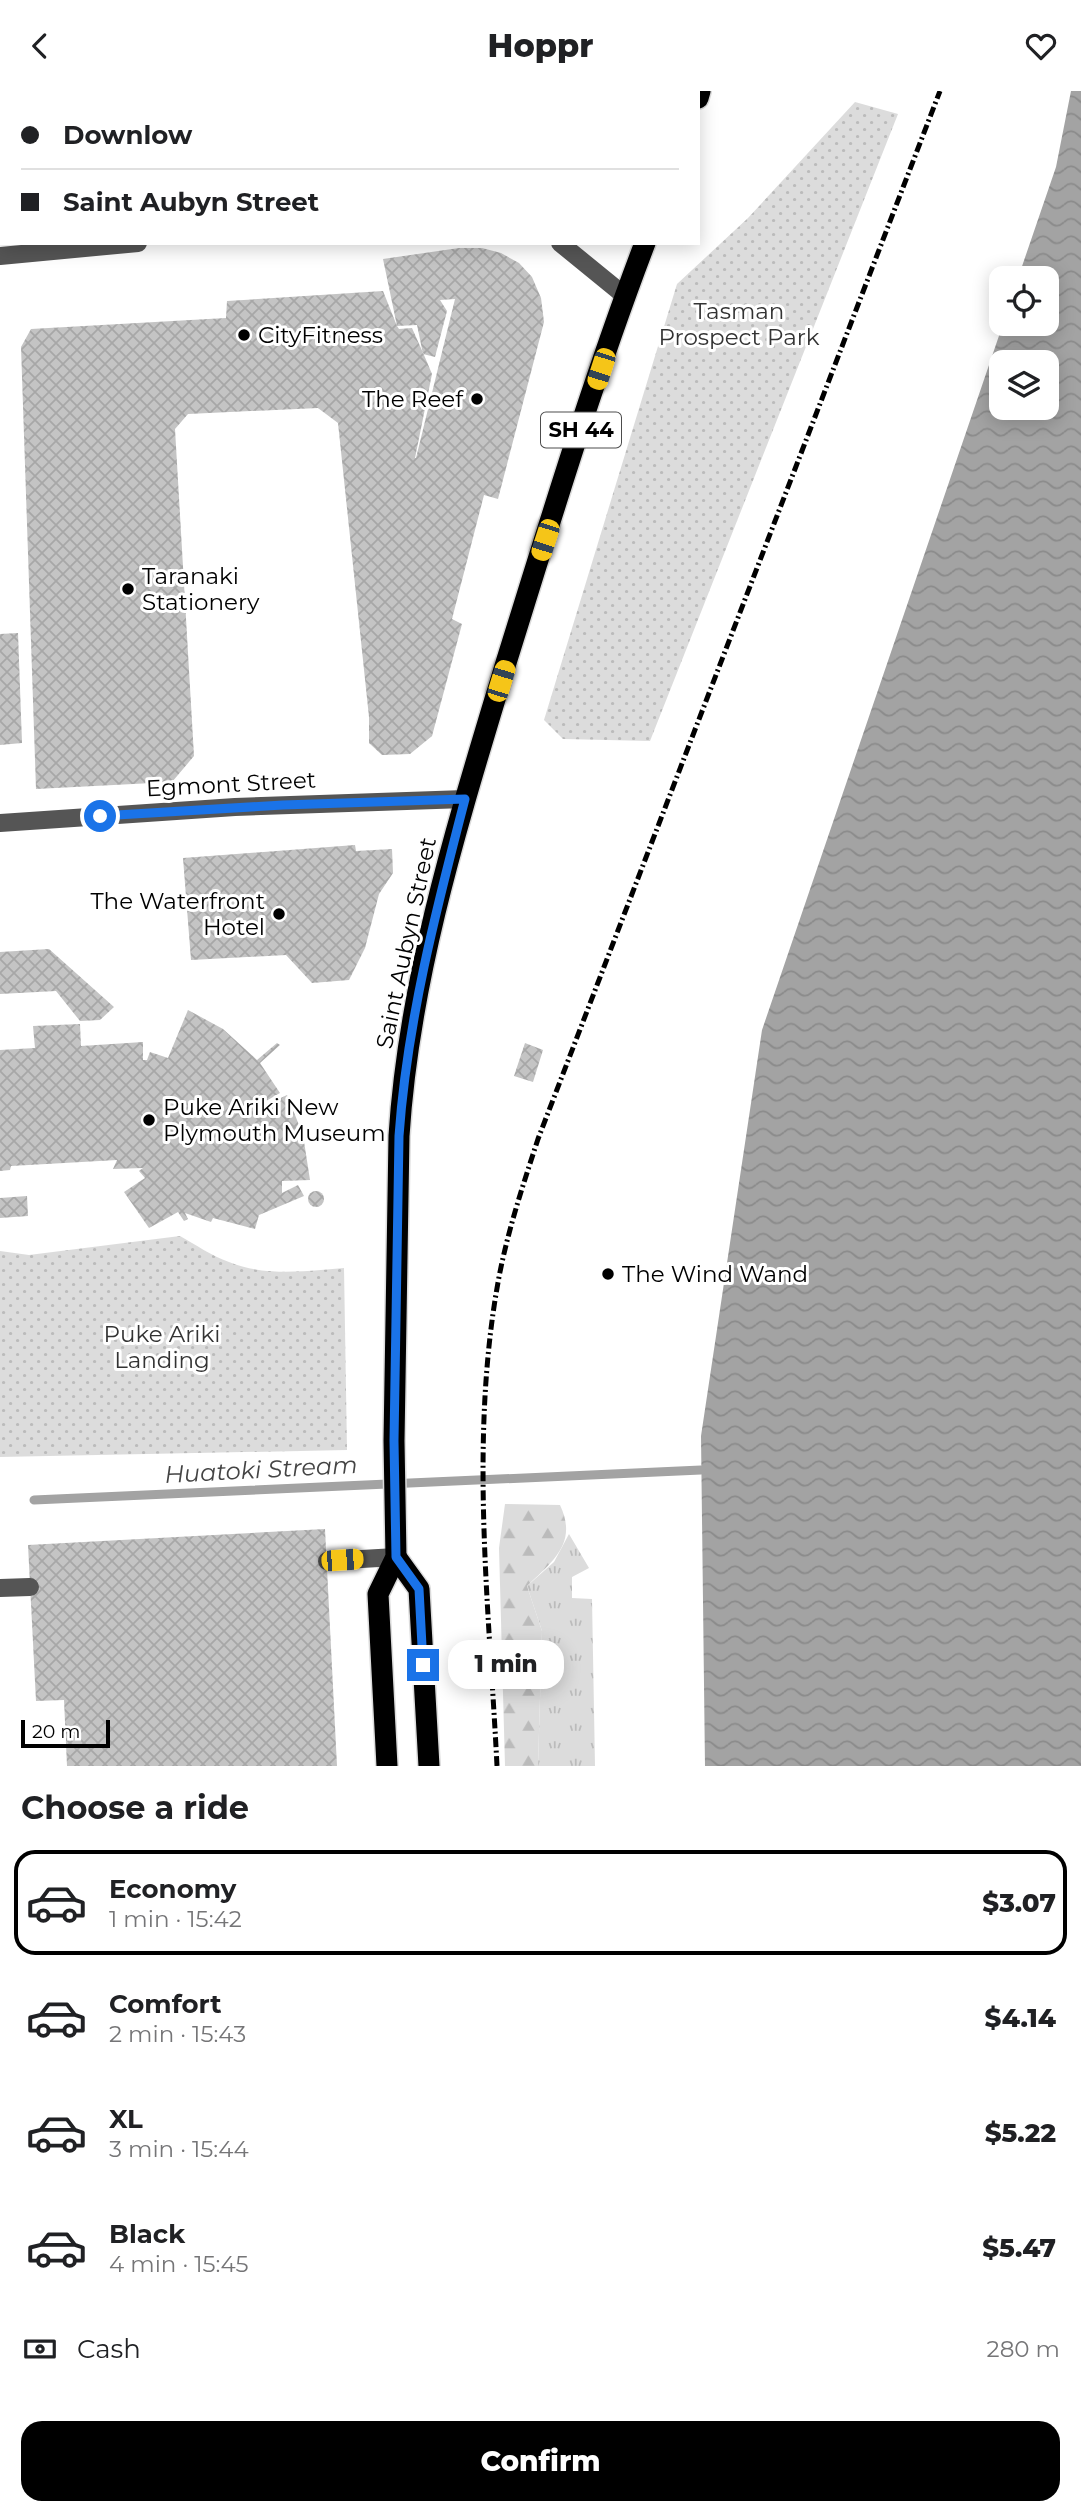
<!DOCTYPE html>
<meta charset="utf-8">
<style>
:root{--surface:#fff;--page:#f2f2f2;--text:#202124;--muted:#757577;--line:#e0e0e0;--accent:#000}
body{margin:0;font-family:Montserrat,sans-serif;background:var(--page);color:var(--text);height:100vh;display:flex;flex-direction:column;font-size:26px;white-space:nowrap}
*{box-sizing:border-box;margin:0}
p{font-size:23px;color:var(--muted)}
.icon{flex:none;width:38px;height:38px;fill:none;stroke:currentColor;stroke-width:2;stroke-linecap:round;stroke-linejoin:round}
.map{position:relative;height:1675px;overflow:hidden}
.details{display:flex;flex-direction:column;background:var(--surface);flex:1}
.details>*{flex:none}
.top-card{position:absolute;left:0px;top:0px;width:700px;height:154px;box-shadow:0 4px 18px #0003;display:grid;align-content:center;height:154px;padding:0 21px;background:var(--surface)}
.buttons{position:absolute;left:989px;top:175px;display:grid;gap:14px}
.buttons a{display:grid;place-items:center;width:70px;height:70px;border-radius:14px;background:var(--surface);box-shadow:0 4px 18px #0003;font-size:35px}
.scale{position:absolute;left:21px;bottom:18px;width:89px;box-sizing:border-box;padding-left:7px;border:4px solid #000;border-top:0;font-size:19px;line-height:24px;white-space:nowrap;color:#000;-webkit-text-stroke:5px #fff;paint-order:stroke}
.end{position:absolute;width:32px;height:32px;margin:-16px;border:9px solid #1a73e8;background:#fff;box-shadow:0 0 0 4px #fff}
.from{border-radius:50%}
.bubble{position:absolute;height:49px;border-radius:21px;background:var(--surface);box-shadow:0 4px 18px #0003;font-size:23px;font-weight:800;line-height:49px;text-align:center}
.car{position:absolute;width:21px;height:42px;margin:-21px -10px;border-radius:9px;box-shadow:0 0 5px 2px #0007;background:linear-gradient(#f5c518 24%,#345 0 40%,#f5c518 0 76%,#345 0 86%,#f5c518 0)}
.top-card b{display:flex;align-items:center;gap:24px;height:66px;font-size:26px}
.top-card b+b{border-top:2px solid var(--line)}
.top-card i{width:18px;height:18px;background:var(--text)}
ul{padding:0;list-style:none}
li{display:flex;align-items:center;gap:21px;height:105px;margin:0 14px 10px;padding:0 7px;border:4px solid transparent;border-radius:21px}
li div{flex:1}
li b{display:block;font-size:26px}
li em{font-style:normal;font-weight:800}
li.selected{border-color:var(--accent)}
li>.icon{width:63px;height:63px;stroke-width:1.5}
h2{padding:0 21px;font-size:32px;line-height:84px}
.pay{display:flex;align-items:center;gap:18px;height:77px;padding:0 21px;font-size:26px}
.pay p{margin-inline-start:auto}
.button{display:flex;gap:14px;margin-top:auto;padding:14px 21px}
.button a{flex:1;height:80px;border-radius:21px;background:var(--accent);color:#fff;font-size:28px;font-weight:800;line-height:80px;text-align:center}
header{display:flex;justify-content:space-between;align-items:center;height:91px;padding:0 21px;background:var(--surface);font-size:32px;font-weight:800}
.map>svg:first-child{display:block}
.grass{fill:url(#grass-tufts)}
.forest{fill:url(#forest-firs)}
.park{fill:url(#park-dots)}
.water{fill:url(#water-waves);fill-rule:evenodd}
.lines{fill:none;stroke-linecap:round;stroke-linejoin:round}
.stream{stroke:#a3a3a3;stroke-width:9}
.building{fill:url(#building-cross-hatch);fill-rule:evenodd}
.highway-casing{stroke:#dbdbdb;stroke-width:24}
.minor{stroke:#555;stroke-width:18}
.highway{stroke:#000;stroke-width:21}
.rail{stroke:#000;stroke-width:5;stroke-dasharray:10 3.5 2 3.5;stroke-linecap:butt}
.route{stroke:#1a73e8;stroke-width:9}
.poi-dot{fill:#000;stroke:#fff;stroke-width:2.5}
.labels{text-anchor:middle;stroke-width:6;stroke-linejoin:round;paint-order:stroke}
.shield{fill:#fff;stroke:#4c4c4c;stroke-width:2}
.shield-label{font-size:21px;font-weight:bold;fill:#000}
.park-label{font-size:23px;fill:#333;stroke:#fff}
.poi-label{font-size:23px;fill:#000;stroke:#fff;text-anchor:start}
.street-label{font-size:23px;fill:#000;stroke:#fff}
.water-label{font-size:24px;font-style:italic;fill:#444;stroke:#fff}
</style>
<header><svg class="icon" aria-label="back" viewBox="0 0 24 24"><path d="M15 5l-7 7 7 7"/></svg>Hoppr<svg class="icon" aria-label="heart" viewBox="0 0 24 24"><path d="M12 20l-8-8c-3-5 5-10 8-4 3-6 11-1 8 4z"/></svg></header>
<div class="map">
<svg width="1081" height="1675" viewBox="0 0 1081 1675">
<defs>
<pattern id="grass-tufts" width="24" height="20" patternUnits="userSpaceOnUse" patternTransform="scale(1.75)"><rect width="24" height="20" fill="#dcdcdc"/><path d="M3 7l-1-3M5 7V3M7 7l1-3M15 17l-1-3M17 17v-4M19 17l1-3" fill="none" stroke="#bbb"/></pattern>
<pattern id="forest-firs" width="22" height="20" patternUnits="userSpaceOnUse" patternTransform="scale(1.75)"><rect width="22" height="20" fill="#dcdcdc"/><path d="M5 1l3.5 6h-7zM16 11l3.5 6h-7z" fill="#bbb"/></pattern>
<pattern id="park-dots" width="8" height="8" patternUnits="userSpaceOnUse" patternTransform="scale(1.75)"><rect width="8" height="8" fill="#dcdcdc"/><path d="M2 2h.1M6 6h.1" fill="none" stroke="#bbb" stroke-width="1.8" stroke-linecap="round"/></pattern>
<pattern id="water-waves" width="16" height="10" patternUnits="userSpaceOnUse" patternTransform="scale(1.75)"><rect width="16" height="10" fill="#a3a3a3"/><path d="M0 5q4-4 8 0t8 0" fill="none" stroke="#8b8b8b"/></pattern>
<pattern id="building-cross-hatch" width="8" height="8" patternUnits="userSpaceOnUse" patternTransform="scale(1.75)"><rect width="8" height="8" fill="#c4c4c4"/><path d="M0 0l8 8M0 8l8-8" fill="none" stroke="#a7a7a7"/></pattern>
</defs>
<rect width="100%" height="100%" fill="#fff"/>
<polygon class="grass" points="569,1443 589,1477 572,1486 572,1507 592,1508 595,1675 538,1675 542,1540 527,1495 554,1471"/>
<path class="forest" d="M505 1413 560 1414C578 1452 553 1470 527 1495L542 1540 538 1675H505L499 1457Z"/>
<g class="park">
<polygon points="855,11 898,23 650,650 563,648 544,629 677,193 748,127"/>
<path d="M180 1145C196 1154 212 1165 229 1171 265 1186 306 1180 344 1177L347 1359 0 1366V1160L29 1164Z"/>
</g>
<path class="water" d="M1071 0H1081V1675H705L701 1345 762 939 1003 233H1046V187H1018L1056 76ZM1001 271H1046V317H1001Z"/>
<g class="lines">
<polyline class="stream" points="34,1409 701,1379"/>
</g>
<g class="building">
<path d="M459 157H482L501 162 519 172 532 186 541 207 544 231 498 408 484 404 452 528 462 533 432 645 410 663 382 664 369 652V626L338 332 318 317 188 323 175 338 194 665 172 691 36 698 21 256 31 238 226 227 227 210 383 200 397 235 383 168ZM455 208 416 367H415L432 283 424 264 412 237 399 238 397 235 417 234 423 263 435 266 447 220 440 209Z"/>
<polygon points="18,542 22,652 0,654 0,543"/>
<polygon points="355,754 356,760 392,758 393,782 379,803 365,857 349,889 312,892 286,864 191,869 183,767"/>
<polygon points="49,858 114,916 100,929 80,930 56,900 0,903 0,861"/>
<polygon points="188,919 223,938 257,969 277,952 280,954 260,972 280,1002 259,1014 263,1022 268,1020 266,1014 287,1004 303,1044 310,1089 282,1090 282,1102 298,1094 304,1105 259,1124 255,1138 213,1127 211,1131 185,1122 188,1128 184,1130 178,1121 149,1137 124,1101 145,1087 139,1080 143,1077 113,1078 117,1069 11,1075 10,1079 0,1080 0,959 35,957 33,935 80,933 81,955 143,951 143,969 147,969 150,961 168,967"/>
<polygon points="525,952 543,959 533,991 514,985"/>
<circle cx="316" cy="1108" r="8"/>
<polygon points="27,1105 28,1125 0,1127 0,1107"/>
<polygon points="325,1438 337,1675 67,1675 64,1609 36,1610 28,1454"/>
</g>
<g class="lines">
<g class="highway-casing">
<g id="highway">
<polyline points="698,7 700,0"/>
<polyline points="396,1466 419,1498 429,1675"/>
<path d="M387 1675 378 1503 396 1466 394 1350 399 1045C409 885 459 728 505 575 549 434 592 291 645 152"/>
</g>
</g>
<g class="minor">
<polyline points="297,0 297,2"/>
<polyline points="560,152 625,205"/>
<polyline points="0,165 138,152"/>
<polyline points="0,732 235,716 465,708"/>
<polyline points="327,1470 396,1466"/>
<polyline points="0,1497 30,1496"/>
</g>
<use href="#highway" class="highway"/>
<path class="rail" d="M497 1675C489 1514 469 1346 499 1186 508 1139 523 1094 538 1048L940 0"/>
</g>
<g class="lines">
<path class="route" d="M100 725 283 714 465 708C436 819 407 931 399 1045L394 1350 396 1466 419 1498 423 1574"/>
</g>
<g class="poi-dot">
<circle cx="244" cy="244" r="7"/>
<circle cx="477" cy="308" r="7"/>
<circle cx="128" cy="498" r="7"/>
<circle cx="279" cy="823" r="7"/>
<circle cx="149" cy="1029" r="7"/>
<circle cx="608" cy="1183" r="7"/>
</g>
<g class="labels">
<rect class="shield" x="541" y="321.5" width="80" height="35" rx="5"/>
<g class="shield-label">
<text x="581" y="346">SH 44</text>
</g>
<g class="park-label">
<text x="739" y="228">Tasman<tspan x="739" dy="26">Prospect Park</tspan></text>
<text x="162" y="1251">Puke Ariki<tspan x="162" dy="26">Landing</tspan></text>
</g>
<g class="poi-label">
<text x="258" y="252">CityFitness</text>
<text x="463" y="316" text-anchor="end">The Reef</text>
<text x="142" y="493">Taranaki<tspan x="142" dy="26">Stationery</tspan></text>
<text x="265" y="818" text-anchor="end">The Waterfront<tspan x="265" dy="26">Hotel</tspan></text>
<text x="163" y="1024">Puke Ariki New<tspan x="163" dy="26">Plymouth Museum</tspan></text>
<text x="622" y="1191">The Wind Wand</text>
</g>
<g class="street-label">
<text transform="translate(231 693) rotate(-3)" y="8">Egmont Street</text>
<text transform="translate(406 852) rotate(-78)" y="8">Saint Aubyn Street</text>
</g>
<g class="water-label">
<text transform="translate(261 1379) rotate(-3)" y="8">Huatoki Stream</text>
</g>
</g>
</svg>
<div class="buttons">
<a><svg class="icon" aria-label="locate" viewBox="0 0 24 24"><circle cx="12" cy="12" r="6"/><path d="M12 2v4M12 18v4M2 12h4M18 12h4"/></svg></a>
<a><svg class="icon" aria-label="layers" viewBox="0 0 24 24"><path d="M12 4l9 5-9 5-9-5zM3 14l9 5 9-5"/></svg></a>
</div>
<div class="scale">20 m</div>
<i class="end from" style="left:100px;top:725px"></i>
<i class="end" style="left:423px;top:1574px"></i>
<div class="bubble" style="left:448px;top:1549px;width:116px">1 min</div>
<i class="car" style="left:601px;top:278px;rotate:198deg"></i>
<i class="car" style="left:545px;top:449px;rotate:198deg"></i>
<i class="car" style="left:501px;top:590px;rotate:17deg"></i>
<i class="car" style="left:342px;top:1469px;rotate:86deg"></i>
<div class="top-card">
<b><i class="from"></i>Downlow</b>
<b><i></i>Saint Aubyn Street</b>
</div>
</div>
<section class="details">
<h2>Choose a ride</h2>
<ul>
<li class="selected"><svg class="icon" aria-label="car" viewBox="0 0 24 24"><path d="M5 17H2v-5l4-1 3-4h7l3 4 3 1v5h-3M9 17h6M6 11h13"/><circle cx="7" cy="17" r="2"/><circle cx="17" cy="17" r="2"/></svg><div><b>Economy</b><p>1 min · 15:42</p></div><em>$3.07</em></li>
<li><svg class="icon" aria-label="car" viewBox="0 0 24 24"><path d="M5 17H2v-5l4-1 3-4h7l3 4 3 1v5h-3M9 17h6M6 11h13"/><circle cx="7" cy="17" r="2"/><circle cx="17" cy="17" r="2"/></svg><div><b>Comfort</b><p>2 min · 15:43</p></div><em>$4.14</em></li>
<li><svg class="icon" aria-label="car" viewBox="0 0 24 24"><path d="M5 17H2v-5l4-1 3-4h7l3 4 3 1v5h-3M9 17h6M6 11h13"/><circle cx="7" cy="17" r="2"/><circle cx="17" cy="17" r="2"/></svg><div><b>XL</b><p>3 min · 15:44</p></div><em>$5.22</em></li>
<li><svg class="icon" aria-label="car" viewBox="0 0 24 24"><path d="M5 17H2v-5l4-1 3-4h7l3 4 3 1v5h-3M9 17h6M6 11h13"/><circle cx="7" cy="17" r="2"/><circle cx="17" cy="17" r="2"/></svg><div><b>Black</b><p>4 min · 15:45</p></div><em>$5.47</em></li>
</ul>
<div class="pay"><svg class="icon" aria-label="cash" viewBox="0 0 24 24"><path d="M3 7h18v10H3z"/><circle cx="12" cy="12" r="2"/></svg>Cash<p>280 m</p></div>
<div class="button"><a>Confirm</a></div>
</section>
